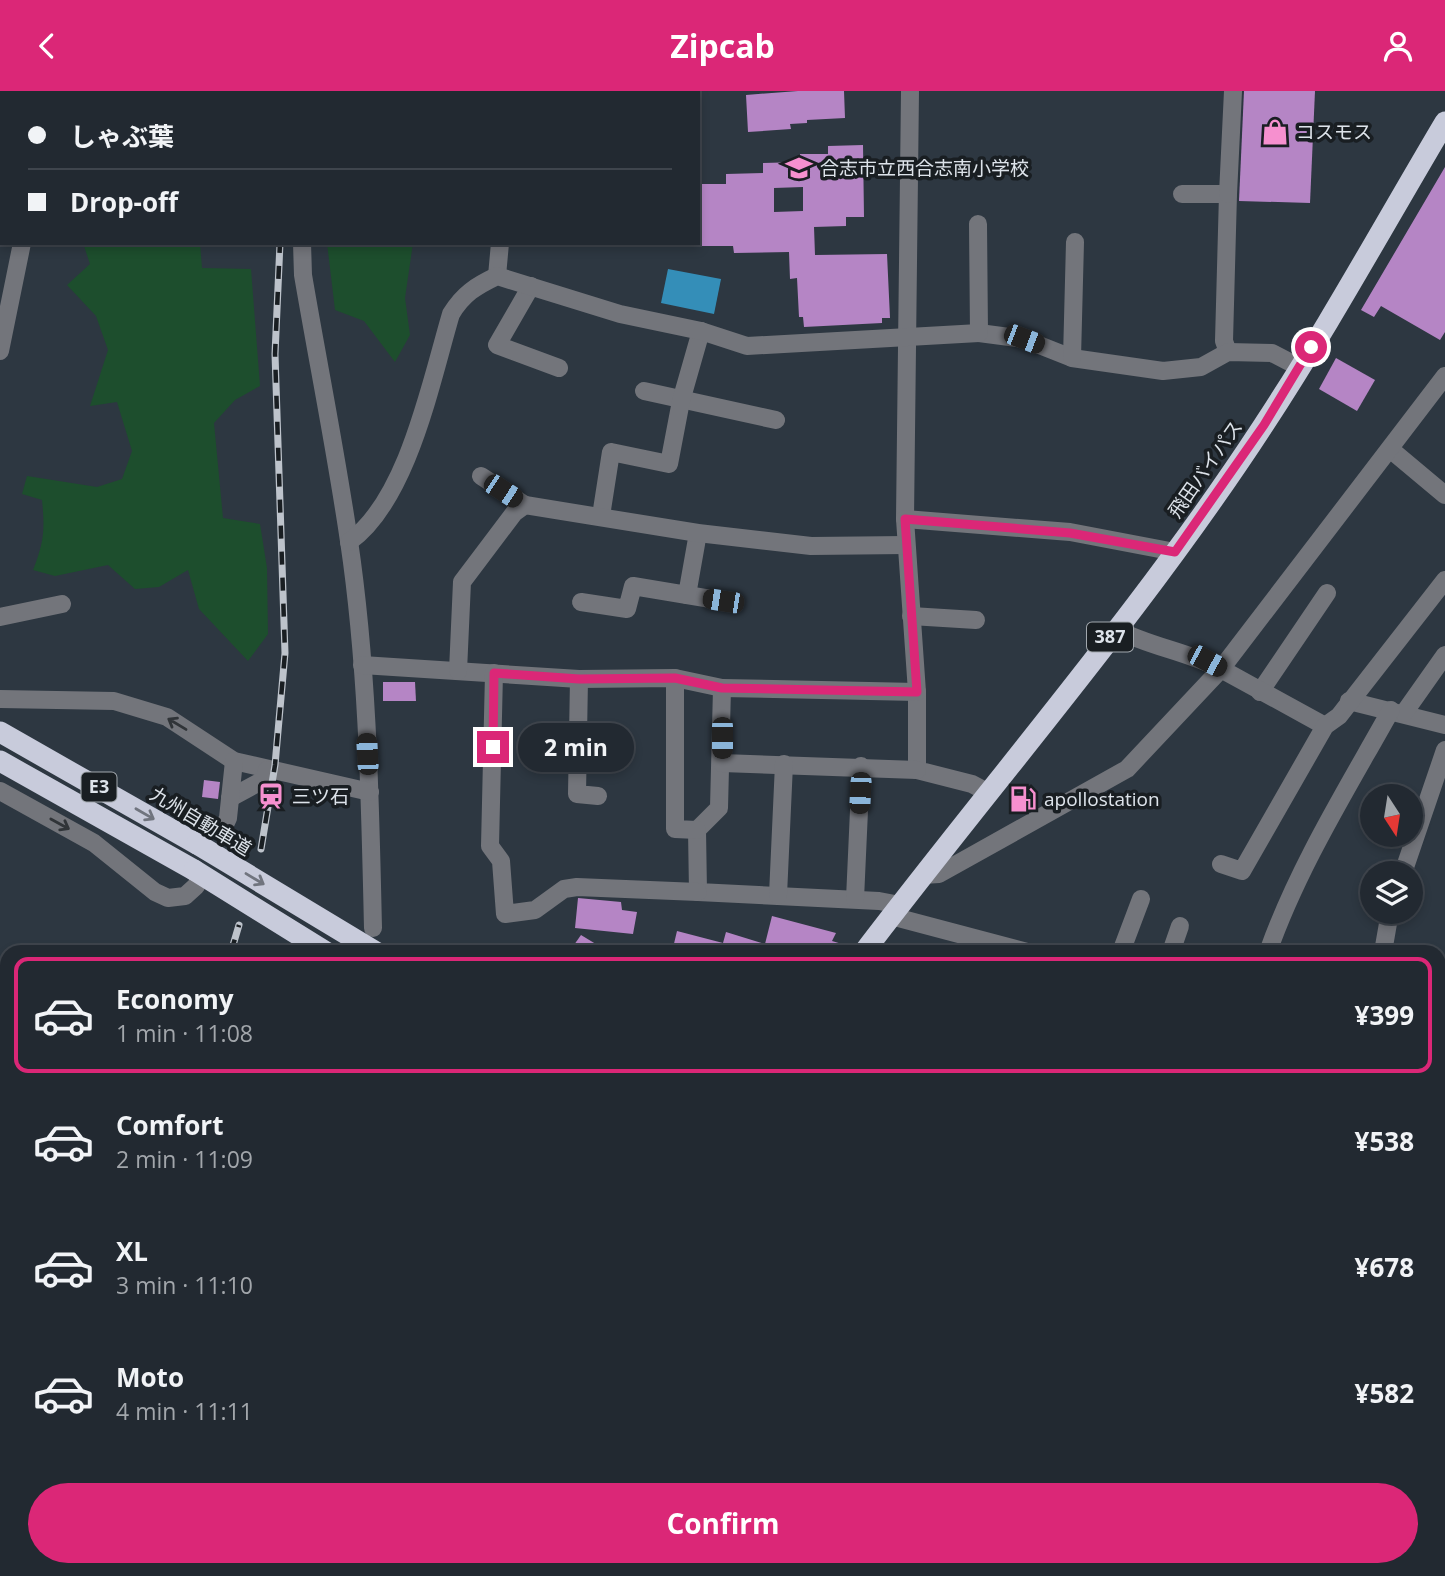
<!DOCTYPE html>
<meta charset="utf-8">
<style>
:root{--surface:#222931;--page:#2a3139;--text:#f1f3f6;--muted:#a2a6ab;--line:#3f454d;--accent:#db2777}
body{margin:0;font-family:"Open Sans","Noto Sans JP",sans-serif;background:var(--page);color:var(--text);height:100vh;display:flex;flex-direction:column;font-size:26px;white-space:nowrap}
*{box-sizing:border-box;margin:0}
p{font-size:23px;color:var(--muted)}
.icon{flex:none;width:38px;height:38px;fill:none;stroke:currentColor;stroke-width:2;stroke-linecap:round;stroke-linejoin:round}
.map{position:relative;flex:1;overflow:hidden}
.drawer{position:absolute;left:0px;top:854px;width:1446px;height:632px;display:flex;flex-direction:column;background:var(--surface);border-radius:21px 21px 0 0;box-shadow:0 4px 10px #0003,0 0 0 2px var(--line)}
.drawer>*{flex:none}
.top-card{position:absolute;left:0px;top:0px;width:700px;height:154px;box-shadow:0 4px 10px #0003,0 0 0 2px var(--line);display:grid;align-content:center;height:154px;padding:0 28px;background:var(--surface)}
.needle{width:46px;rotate:168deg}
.tools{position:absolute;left:1360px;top:693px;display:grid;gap:14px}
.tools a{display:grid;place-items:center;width:63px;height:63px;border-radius:50%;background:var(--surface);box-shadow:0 4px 10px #0003,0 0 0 2px var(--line);font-size:35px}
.end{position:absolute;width:32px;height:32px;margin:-16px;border:9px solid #db2777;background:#fff;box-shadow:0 0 0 4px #fff}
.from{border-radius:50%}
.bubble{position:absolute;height:49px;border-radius:24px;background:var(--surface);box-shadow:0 4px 10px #0003,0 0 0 2px var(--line);font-size:23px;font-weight:700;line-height:49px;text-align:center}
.car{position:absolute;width:21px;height:42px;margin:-21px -10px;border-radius:9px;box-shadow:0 0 5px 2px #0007;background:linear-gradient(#222 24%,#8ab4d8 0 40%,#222 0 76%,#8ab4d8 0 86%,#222 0)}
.top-card b{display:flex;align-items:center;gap:24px;height:66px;font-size:26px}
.top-card b+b{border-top:2px solid var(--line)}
.top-card i{width:18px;height:18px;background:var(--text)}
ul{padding:12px 0 0;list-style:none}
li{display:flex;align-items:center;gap:21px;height:116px;margin:0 14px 10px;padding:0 14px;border:4px solid transparent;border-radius:14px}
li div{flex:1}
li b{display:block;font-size:26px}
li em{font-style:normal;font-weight:700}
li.on{border-color:var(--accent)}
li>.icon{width:63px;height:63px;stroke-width:1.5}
.primary-button{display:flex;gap:14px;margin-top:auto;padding:14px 28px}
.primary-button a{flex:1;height:80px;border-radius:42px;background:var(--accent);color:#fff;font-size:28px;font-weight:700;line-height:80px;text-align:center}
header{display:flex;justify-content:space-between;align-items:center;height:91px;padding:0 28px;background:var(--accent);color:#fff;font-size:32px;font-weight:700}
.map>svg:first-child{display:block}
.green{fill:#1d4e2d}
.water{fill:#348eb8}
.building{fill:#b585c5;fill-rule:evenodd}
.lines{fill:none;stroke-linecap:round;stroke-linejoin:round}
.minor-tunnel{stroke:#47515a;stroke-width:18;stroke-dasharray:18 9;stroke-linecap:butt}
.minor{stroke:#73757b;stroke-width:18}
.highway{stroke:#c8cbdb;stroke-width:21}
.rail-casing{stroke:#bdc3cb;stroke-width:7}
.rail{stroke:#191e22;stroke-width:4.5;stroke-dasharray:13;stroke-linecap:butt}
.highway-bridge{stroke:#c8cbdb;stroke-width:21}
.oneway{stroke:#303438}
.oneway2{stroke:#70747e}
.route{stroke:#db2777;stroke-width:9}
.labels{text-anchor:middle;stroke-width:7;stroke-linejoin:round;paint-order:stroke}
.shield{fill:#191e22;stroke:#a2a8ae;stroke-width:2}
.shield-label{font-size:18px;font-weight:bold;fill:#dde3ea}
.poi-label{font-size:19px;fill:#dde3ea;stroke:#191e22;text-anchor:start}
.street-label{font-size:19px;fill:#dde3ea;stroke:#191e22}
</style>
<header><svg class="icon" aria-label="back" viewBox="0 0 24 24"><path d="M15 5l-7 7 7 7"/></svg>Zipcab<svg class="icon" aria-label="person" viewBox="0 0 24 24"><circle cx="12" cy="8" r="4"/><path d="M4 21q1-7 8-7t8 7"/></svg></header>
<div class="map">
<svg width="1445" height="1485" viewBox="0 0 1445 1485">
<rect width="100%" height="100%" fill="#2d3741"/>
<g class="green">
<path d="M83 152H200L202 177 251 178 260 295 235 309 214 332 223 427 260 433 267 477 268 543 248 570 199 518 188 479 159 496 135 498 108 474 55 485 33 479C44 451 45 439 42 409L22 403 27 385 97 396 122 388 132 360 117 311 90 315 108 259 96 225 67 194 90 173Z"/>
<polygon points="327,152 413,152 405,207 410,244 395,271 364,230 335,219"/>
</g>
<polygon class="water" points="668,178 721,188 714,223 661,212"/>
<g class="building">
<polygon points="798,0 844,0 845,27 807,29 807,32 790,33 791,38 748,41 746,4"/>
<polygon points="1244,0 1315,0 1310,112 1239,110"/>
<path d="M863 54 864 126H846V135L814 136 815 164 887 163 890 227H882V232L804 236 803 226H799L797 187 790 188 789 161 734 162 733 155H698V93H726V83L763 82V72L800 71V63H828V55ZM803 96V120L774 121V97Z"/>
<polygon points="1445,76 1445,241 1440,249 1381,215 1374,226 1361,219"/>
<polygon points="1336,267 1375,289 1357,320 1319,298"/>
<polygon points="383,591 415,591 416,610 383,610"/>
<polygon points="204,689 220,691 218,708 202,706"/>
<polygon points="578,807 621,811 622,819 637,821 633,843 575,837"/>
<polygon points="772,825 836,842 832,850 852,856 851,861 672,861 677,840 723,852 726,841 765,853"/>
<polygon points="581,844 609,861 569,861"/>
</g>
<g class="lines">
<polyline class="minor-tunnel" points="196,795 223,738"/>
<g class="minor">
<polyline points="54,0 54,2"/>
<polyline points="910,0 905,428 917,601 917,679 972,693 987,701"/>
<polyline points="322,2 322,0"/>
<polyline points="531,2 532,0"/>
<polyline points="1182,103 1228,103 1224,250 1228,261"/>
<polyline points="1228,103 1233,0"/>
<polyline points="0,128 2,126"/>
<path d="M302 152 303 184C318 272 336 361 349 450 368 578 370 709 373 837"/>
<polyline points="497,185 500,152"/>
<polyline points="531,195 497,254 559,277"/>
<polyline points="979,242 1024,248 1072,267 1163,280 1201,276 1228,261 1272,262 1299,276"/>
<polyline points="0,260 22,152"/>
<polyline points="1072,267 1075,151"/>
<polyline points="644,300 776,329"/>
<polyline points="1390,358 1445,404"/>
<polyline points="481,385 525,414"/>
<polyline points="601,425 611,361 669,373 681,310 701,240"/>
<polyline points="905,428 1070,441 1175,461"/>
<path d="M349 451C408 409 431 290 451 223 463 203 476 195 497 185L620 223 701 240 747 255 979 242 978 133"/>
<polyline points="687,504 723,510"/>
<polyline points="581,511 627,518 633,495 687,504 698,442"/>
<polyline points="911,525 976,529"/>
<polyline points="0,526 62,513"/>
<polyline points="362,574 579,588 675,587 722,597 719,717 697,739 698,801 879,810 900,814"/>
<polyline points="458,580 462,491 514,422 525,414 698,442 811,455 906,454"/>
<polyline points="494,582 490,755 501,770 505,823 535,819 564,798 577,796 698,801"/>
<polyline points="675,587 675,738 697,739"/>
<polyline points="579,588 577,703 598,705"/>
<polyline points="722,597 917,601"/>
<polyline points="1260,601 1327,502"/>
<polyline points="0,608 114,610 167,626 234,670 370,701"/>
<polyline points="1349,610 1445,634"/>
<polyline points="1404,622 1445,564"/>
<polyline points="1325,635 1221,578 1445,285"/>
<polyline points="722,672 917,679"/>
<polyline points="0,700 94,752 155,801 168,807 185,805 196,795"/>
<polyline points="230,707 265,688 267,679"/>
<polyline points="223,738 228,727 234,670"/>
<polyline points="1221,773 1242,780 1325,635 1339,625 1445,489"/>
<polyline points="1403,782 1445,659"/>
<path d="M923 784 939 783 1127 678 1221 578C1186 560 1150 556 1116 538"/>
<polyline points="778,804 784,673"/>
<polyline points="855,808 861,675"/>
<polyline points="891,825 1027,861"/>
<polyline points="1121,861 1141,808"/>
<polyline points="1171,861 1180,835"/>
<path d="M1268 861C1298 776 1347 698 1391 619"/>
<polyline points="1383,861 1390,821"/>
<polyline points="1438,925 1445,925"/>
<polyline points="1438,1259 1440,1279 1445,1286"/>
<polyline points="0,1332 7,1331"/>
<polyline points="1438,1416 1445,1416"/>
<polyline points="0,1418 7,1418"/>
<polyline points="241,1479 242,1485"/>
<polyline points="526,1479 528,1485"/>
<polyline points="1113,1479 1122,1485"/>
<polyline points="1286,1479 1293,1485"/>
<polyline points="25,1485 27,1479"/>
<polyline points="52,1485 54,1479"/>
<polyline points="556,1485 568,1479"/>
<polyline points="749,1485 751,1479"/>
<polyline points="1363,1485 1364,1479"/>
</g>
<g class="highway">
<polyline points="0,641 197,753"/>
<polyline points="0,670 194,779"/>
<path d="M864 861C997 686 1143 519 1263 335 1328 236 1385 132 1445 31"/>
<polyline points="1186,1479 1193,1485"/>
<polyline points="1224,1479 1232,1485"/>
<polyline points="350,1485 351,1479"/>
</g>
<g class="rail-casing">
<g id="rail">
<polyline points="305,2 305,0"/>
<polyline points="261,758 275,674 285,562 275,263 280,152"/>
<polyline points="231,861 239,834"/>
<polyline points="37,1485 39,1479"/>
</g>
</g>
<use href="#rail" class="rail"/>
<g class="highway-bridge">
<polyline points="197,753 376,861"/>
<polyline points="194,779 326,861"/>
</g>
</g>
<defs><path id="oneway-shaft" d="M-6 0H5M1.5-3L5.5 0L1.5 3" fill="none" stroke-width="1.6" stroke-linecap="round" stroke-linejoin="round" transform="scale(1.75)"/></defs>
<g class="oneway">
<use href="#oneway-shaft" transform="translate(177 633) rotate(-149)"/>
<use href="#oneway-shaft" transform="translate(60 733) rotate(29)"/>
</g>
<g class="oneway2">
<use href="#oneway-shaft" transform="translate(145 723) rotate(30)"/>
<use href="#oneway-shaft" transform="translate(255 788) rotate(31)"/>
</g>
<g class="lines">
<polyline class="route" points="493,656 494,582 579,588 675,587 722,597 917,601 905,428 1070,442 1175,461 1264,334 1311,256"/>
</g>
<defs>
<g id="shop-bare" transform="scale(2.1)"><path d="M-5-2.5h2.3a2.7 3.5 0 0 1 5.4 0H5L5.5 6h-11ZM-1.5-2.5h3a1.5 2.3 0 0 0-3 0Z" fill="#f690cf" stroke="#191e22" stroke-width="2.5" paint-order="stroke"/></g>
<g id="school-bare" transform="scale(2.1)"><path d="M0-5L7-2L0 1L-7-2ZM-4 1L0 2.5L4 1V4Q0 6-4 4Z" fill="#f690cf" stroke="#191e22" stroke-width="2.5" paint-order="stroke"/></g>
<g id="station-bare" transform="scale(2.1)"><path d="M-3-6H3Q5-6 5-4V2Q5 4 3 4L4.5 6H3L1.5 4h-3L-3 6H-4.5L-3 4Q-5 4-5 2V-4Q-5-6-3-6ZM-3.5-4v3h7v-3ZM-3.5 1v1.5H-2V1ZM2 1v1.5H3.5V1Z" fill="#f690cf" stroke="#191e22" stroke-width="2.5" paint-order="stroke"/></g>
<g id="fuel-bare" transform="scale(2.1)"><path d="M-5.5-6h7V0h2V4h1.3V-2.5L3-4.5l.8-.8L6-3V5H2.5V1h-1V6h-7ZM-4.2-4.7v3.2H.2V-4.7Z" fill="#f690cf" stroke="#191e22" stroke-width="2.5" paint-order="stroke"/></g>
</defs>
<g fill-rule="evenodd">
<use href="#shop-bare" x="1275" y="41"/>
<use href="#school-bare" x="799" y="77"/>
<use href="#station-bare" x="271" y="705"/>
<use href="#fuel-bare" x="1023" y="708"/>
</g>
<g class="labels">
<g class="shield">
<rect x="1087" y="531.5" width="46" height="29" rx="5"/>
<rect x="81.5" y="681.5" width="35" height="29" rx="5"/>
</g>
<g class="shield-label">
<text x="1110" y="552">387</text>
<text x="99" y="702">E3</text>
</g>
<g class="poi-label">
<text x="1296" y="48">コスモス</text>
<text x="820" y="84">合志市立西合志南小学校</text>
<text x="292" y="712">三ツ石</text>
<text x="1044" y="715">apollostation</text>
</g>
<g class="street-label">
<text transform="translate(1205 378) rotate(-55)" y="7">飛田バイパス</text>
<text transform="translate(201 730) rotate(31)" y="7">九州自動車道</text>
</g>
</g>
</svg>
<div class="tools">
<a><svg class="needle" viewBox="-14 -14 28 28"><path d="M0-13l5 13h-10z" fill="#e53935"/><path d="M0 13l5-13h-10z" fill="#a2a6ab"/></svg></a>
<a><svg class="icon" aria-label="layers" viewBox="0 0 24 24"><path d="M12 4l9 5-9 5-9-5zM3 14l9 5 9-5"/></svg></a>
</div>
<i class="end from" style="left:1311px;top:256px"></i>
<i class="end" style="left:493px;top:656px"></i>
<div class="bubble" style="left:518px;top:632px;width:116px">2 min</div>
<i class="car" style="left:1024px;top:248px;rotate:111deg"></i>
<i class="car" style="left:503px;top:400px;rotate:123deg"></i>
<i class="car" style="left:723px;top:510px;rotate:279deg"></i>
<i class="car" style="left:1207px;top:570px;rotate:118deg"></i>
<i class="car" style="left:722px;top:647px;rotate:180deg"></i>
<i class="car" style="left:367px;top:663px;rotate:357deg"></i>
<i class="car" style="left:860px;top:702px;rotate:183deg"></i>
<div class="top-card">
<b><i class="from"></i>しゃぶ葉</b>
<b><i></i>Drop-off</b>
</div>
<section class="drawer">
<ul>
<li class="on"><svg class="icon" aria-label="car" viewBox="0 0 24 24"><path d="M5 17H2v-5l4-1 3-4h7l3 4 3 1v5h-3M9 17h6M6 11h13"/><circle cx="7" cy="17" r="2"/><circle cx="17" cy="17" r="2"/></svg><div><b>Economy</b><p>1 min · 11:08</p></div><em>¥399</em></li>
<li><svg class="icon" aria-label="car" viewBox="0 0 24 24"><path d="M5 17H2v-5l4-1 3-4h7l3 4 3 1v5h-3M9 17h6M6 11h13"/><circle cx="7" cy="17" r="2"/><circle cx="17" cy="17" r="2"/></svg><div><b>Comfort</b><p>2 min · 11:09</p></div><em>¥538</em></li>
<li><svg class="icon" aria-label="car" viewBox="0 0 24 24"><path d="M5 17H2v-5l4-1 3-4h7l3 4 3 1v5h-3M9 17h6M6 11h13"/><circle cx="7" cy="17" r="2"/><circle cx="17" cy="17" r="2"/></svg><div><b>XL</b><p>3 min · 11:10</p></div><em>¥678</em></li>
<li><svg class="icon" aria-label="car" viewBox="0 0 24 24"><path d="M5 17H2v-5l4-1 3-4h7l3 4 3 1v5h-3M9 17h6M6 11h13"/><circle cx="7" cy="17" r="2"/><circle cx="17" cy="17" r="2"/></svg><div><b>Moto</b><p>4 min · 11:11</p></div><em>¥582</em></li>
</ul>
<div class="primary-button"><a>Confirm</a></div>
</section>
</div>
